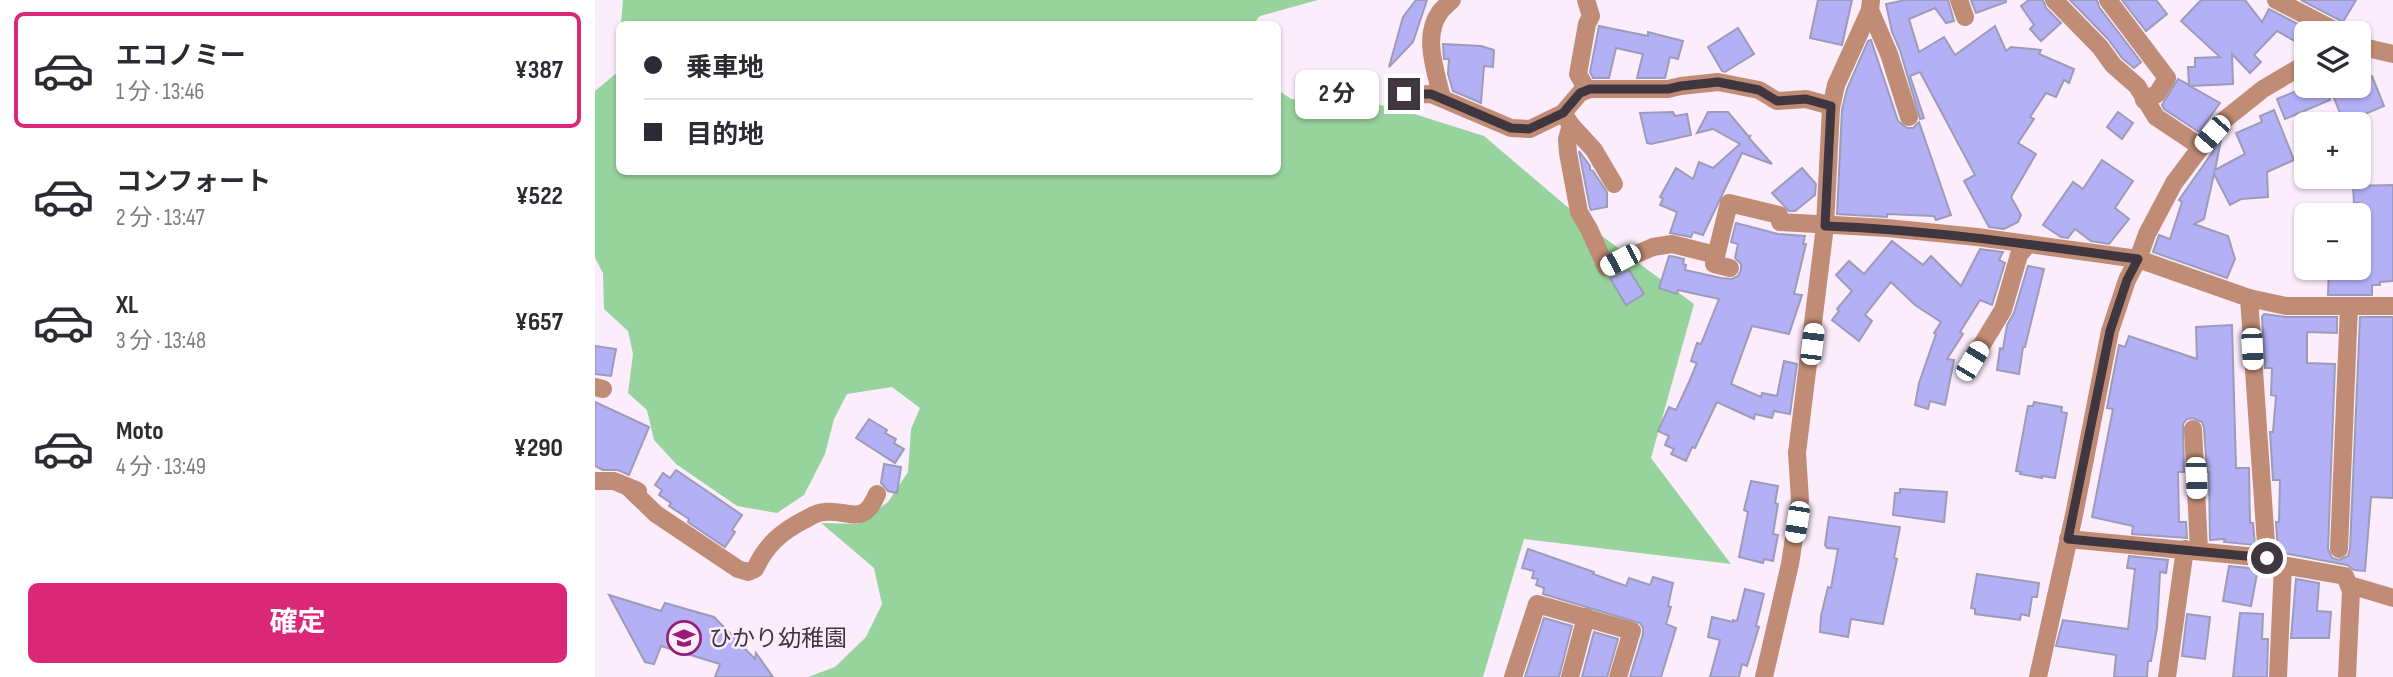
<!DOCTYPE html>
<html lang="ja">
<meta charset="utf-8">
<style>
:root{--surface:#fff;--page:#f7f7f7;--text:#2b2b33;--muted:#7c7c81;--line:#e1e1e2;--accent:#db2777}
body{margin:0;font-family:"Sofia Sans Condensed","Noto Sans JP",sans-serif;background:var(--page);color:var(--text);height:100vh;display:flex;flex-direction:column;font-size:26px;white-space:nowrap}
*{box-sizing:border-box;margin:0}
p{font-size:23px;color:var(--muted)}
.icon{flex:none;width:38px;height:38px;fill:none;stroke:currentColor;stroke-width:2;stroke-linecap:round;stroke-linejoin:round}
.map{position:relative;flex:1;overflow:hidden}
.details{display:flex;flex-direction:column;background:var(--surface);width:595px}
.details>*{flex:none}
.top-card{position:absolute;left:21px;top:21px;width:665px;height:154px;border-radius:10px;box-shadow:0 2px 5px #0004;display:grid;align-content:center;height:154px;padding:0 28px;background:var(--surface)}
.tools{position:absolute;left:1699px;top:21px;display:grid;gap:14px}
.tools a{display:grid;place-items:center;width:77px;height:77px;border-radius:10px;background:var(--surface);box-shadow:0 2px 5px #0004;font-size:35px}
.end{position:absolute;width:32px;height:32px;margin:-16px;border:9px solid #3f3640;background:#fff;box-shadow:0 0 0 4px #fff}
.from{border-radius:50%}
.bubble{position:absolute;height:49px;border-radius:10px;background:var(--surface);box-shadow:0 2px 5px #0004;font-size:23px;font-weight:700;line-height:49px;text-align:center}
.car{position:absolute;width:21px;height:42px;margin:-21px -10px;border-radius:9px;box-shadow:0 0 5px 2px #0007;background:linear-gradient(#fff 24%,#345 0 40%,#fff 0 76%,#345 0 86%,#fff 0)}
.top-card b{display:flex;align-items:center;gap:24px;height:66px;font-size:26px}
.top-card b+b{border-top:2px solid var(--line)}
.top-card i{width:18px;height:18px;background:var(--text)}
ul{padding:12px 0 0;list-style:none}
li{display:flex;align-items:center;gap:21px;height:116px;margin:0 14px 10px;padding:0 14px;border:4px solid transparent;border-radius:10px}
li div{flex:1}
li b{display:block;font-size:26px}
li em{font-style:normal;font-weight:700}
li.current{border-color:var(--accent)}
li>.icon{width:63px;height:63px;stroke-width:1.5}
.button{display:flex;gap:14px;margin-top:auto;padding:14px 28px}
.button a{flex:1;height:80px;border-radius:10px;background:var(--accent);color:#fff;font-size:28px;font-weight:700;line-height:80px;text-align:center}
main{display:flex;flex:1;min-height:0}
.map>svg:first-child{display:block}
.forest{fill:#97d39c}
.building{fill:#b4b0f6;stroke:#9c9bb8;stroke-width:2}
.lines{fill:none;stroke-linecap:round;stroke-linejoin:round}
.minor{stroke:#c08c75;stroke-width:18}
.route{stroke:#3f3640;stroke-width:9}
.labels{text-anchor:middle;stroke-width:5;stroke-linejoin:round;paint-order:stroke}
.poi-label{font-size:23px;fill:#3f3640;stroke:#fcedfd;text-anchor:start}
</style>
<main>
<section class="details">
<ul>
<li class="current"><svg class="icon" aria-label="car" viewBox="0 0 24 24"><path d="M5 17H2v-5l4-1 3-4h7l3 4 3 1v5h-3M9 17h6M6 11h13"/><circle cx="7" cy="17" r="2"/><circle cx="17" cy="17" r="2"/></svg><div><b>エコノミー</b><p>1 分 · 13:46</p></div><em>¥387</em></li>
<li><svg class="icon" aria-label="car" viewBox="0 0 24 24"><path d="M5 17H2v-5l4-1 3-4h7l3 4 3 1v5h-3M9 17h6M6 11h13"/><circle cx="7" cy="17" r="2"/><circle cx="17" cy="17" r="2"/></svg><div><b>コンフォート</b><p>2 分 · 13:47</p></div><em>¥522</em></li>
<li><svg class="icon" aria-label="car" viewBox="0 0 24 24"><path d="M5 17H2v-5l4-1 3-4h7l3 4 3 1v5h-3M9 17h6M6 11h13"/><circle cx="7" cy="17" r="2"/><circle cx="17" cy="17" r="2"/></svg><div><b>XL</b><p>3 分 · 13:48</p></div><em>¥657</em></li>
<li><svg class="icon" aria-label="car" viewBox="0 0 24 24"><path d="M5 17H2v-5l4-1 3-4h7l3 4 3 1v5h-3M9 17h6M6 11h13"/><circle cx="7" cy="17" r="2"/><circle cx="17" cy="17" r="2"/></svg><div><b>Moto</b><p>4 分 · 13:49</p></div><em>¥290</em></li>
</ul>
<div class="button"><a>確定</a></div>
</section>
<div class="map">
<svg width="1798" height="677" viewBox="0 0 1798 677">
<rect width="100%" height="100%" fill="#fcedfd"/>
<g class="forest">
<polygon points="28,0 723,0 665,16 658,24 28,24 26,22"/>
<polygon points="24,71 24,172 682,172 683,90 696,99 794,106 889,136 1003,233 1099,304 1056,458 1136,564 929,539 888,677 213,677 240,667 271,637 287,604 279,568 226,523 263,524 293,502 313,472 316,429 325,408 297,387 252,394 239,419 230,454 209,495 182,513 142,506 81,464 59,440 52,410 33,393 38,354 33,331 9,309 8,273 0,258 0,91"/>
</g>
<g class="building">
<polygon points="821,0 832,0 818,42 794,67 808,17"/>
<polygon points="1223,0 1257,0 1247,45 1215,38"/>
<polygon points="1311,0 1353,0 1359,21 1351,23 1340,8 1314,19 1324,52 1349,37 1360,55 1400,26 1411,51 1416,47 1446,50 1444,54 1479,69 1474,83 1469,80 1461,97 1451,93 1435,117 1439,119 1423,143 1441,154 1416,197 1426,215 1423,222 1409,229 1394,227 1376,194 1369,181 1380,175 1325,72 1315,76 1329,118 1325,119 1305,50 1297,32 1291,4"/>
<polygon points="1376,0 1411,0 1411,2 1381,13"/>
<polygon points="1434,0 1448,0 1451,8 1466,23 1446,41 1435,29 1439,25 1426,6"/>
<polygon points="1475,0 1502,0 1504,7 1546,62 1539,68 1527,58 1513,39"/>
<polygon points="1527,0 1561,0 1572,14 1551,31"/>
<polygon points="1606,0 1650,0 1667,22 1674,9 1720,33 1712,33 1712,48 1682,31 1659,55 1666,62 1655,73 1637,54 1638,84 1595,86 1625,103 1604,132 1569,109 1567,105 1583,79 1594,85 1593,67 1600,67 1600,58 1625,57 1586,21"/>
<polygon points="1706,0 1761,0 1748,22"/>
<polygon points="1004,26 1053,36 1053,32 1088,41 1083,59 1075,57 1070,78 1042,78 1048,54 1021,48 1014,78 998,78 995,72"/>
<polygon points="1143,28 1159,54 1130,72 1127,71 1113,47"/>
<polygon points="1276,40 1303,121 1312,128 1318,128 1324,122 1356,215 1341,220 1339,216 1292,214 1292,217 1242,214 1247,110 1252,89 1273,41"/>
<polygon points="848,44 886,46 899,50 898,67 889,66 886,103 858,91 853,74 854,59 849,59"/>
<polygon points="1777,76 1789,106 1749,123 1737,93 1754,86 1764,86 1764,82"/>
<polygon points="1713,86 1729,86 1735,100 1690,119 1682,99"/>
<polygon points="1679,110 1699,160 1672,172 1673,197 1646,199 1635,205 1619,174 1609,219 1599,224 1633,236 1640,259 1632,278 1558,252 1564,235 1575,239 1587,202 1584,200 1626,140 1620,170 1650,154 1641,133 1667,122 1665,116"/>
<polygon points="1078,112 1080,116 1092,114 1096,135 1056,144 1052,143 1045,113"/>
<polygon points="1113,112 1133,112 1154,137 1156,135 1154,138 1177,164 1147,153 1108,235 1098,232 1096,237 1075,233 1082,212 1065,205 1068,199 1065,197 1081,168 1098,179 1104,162 1118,168 1145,144 1118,129 1102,133"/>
<polygon points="1523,112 1538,123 1527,139 1512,127"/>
<polygon points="984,151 995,166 995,170 998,171 1012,192 1012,207 996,210 995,208"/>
<polygon points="1507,160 1538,181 1520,208 1534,219 1514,244 1496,241 1480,229 1473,238 1466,237 1448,225 1478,182 1488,189"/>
<polygon points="1207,168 1221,184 1220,195 1200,211 1194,211 1177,193"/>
<polygon points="1798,185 1798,281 1785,282 1785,285 1777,285 1777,295 1733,295 1734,268 1764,268 1764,203 1759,203 1758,186"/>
<polygon points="1141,223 1183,234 1210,236 1208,244 1211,244 1199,294 1207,295 1194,334 1157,326 1136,384 1166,397 1167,393 1182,396 1189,361 1202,364 1195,414 1179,411 1177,418 1160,414 1159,419 1122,402 1100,448 1097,447 1091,461 1076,454 1079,449 1070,445 1074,436 1063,431 1074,407 1081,410 1094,382 1102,363 1096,361 1102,343 1106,344 1124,299 1083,290 1082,294 1064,288 1074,256 1076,256 1089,259 1088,264 1091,265 1090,270 1126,278 1137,279 1143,276 1146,270 1146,264 1140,258 1143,244 1136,242"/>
<polygon points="1297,241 1328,265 1336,256 1366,286 1385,249 1408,252 1404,260 1410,263 1397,305 1385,300 1365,332 1368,334 1352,359 1359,360 1350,405 1335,401 1333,409 1320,405 1324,383 1341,334 1339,333 1346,322 1320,305 1296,282 1270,315 1277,321 1264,341 1237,320 1244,311 1242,309 1257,291 1241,275 1254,261 1269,274"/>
<polygon points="1433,266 1449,269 1430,347 1428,347 1424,374 1402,370 1405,348 1408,349 1412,325 1419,313"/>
<polygon points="1034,270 1049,294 1031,305 1015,278"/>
<polygon points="1669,314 1691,317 1742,317 1742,333 1712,332 1712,363 1740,364 1733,549 1737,558 1744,560 1753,556 1755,549 1765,317 1798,317 1798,498 1776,497 1770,571 1759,570 1752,565 1683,552 1681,522 1684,522 1685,480 1678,480 1675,432 1678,432 1681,396 1676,395 1677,368 1670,368 1667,317"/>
<polygon points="1637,325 1641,468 1654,468 1655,523 1658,523 1660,545 1629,542 1630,539 1615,540 1614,472 1612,472 1609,428 1607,422 1598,418 1592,419 1588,424 1589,472 1583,472 1584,522 1591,522 1592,538 1537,534 1538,526 1497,517 1518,409 1512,408 1524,345 1530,347 1534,336 1602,359 1601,327"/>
<polygon points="0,346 21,349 16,376 0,374"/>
<polygon points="0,402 54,427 34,475 23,470 8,470 0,466"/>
<polygon points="1439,402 1467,407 1466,412 1472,413 1460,478 1447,476 1447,478 1425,474 1426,472 1421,471 1433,406 1438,406"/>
<polygon points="274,419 292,430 290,433 301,439 299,443 309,449 300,463 261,438"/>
<polygon points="289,464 306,467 302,493 293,491 286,483"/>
<polygon points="81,470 147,515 137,530 140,532 130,547 93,522 94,519 74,506 76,503 64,495 67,490 60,485 68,473 75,478"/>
<polygon points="1156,481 1183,486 1180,503 1183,504 1178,534 1183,535 1178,561 1169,559 1168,563 1144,557 1153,512 1149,510"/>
<polygon points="1305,489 1352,492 1349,522 1298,515 1300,493 1305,493"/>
<polygon points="1234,517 1305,527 1299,558 1302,559 1288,624 1256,619 1253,637 1225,632 1226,616 1233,587 1236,588 1243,549 1232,548 1230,545"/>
<polygon points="933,549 999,572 998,574 1031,586 1034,578 1055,585 1058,577 1078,583 1073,606 1076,607 1071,624 1081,628 1066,677 1035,677 1048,634 1048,628 1045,623 948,594 949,588 941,585 943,579 937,578 939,571 927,568"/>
<polygon points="1534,556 1573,560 1571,573 1565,572 1562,628 1556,661 1553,661 1552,677 1519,677 1521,655 1461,646 1468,620 1533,629 1540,569 1532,568"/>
<polygon points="1634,566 1663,569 1656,606 1628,601"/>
<polygon points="1382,574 1444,583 1442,597 1437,597 1434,616 1426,614 1425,620 1380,614 1380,609 1376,608"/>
<polygon points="1701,579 1724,583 1722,611 1736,612 1734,638 1696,638"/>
<polygon points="1150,589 1169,594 1161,626 1164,627 1152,666 1147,664 1144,677 1115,677 1125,640 1113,637 1117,617 1138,622 1138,620 1142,621"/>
<polygon points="14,595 66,611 70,603 119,617 160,659 161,653 178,677 120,677 125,664 66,646 59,664 50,662"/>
<polygon points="1645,613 1668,614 1667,639 1673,639 1672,677 1638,677"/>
<polygon points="1592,614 1615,617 1610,659 1587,656"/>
<polygon points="949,618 977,626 964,677 930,677"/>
<polygon points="999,632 1023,639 1012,677 987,677"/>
</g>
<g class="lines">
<g class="minor">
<polyline points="991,0 996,16 992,24 983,74 992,90"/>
<polyline points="1364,0 1370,17"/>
<polyline points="1459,0 1505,47 1518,65 1542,86 1561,117 1606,147"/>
<polyline points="1513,0 1572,78 1562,94 1549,100"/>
<polyline points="1681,0 1745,33"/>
<polyline points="1275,10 1294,54 1314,117"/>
<polyline points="1764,46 1798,54"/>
<polyline points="809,95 836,94 916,128 935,129 968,113 985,93 995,89 1073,89 1086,86 1123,82 1164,90 1182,101 1211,99 1236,106"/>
<path d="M847 98C841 72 827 36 845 12 848 8 853 4 857 0"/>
<polyline points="968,113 976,125 972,139 973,153 984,212 994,229 1011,267 1058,247 1077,244 1121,255"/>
<polyline points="976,125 999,150 1019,184"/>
<polyline points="1135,268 1119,264 1134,203 1184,215 1185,222 1292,228 1382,237 1543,259 1654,298 1691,306 1798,306"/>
<polyline points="1654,298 1672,558"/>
<polyline points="1377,361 1408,310 1424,255 1433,244"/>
<polyline points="0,387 8,389"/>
<polyline points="1598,429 1604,550"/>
<polyline points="0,481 19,481 43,491"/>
<path d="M33 487 61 514 143 569 153 572 160 569C171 545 186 532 209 520 215 517 222 512 229 512 255 509 268 528 282 494"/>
<polyline points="1473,539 1672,558 1681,564 1750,576 1756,591 1752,677"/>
<polyline points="1744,549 1754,306"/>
<polyline points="1755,585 1798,598"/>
<polyline points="918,677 942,604 1037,631 1023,677"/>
<polyline points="975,677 991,617"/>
<polyline points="1169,677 1195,564 1205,500 1202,453 1230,226 1236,108 1241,85 1275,10 1276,0"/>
<polyline points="1443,677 1479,515 1515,331 1532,280 1543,259 1552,234 1579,183 1606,147 1628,121 1668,89 1712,63"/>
<polyline points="1572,677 1590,549"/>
<polyline points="1683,677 1688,565"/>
</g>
</g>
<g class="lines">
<path class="route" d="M809 94H836L916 128 934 129 968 113 985 93 995 89H1073L1086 86 1123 82 1164 90 1182 101 1211 99 1236 106 1230 226C1336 230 1439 245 1543 259L1532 280 1515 331 1473 539 1672 558"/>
</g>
<defs>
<g id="school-ring" transform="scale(1.75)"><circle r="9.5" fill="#fcedfd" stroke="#981c75" stroke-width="1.5"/><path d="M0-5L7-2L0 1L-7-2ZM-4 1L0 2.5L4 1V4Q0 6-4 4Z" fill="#981c75"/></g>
</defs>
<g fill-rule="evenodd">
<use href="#school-ring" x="89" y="638"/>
</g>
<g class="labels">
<g class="poi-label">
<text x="114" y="646">ひかり幼稚園</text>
</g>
</g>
</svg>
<div class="tools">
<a><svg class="icon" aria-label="layers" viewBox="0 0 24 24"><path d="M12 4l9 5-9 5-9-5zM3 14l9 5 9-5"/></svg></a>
<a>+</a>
<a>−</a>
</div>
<i class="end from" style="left:1672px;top:558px"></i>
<i class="end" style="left:809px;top:94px"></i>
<div class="bubble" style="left:700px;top:70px;width:84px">2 分</div>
<i class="car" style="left:1617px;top:134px;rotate:221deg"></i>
<i class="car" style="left:1025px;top:260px;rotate:243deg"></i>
<i class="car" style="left:1217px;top:344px;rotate:7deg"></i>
<i class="car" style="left:1657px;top:349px;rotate:177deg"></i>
<i class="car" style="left:1377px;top:361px;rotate:31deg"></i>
<i class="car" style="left:1601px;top:478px;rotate:178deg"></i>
<i class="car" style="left:1202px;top:522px;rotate:189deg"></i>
<div class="top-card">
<b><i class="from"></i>乗車地</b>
<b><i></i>目的地</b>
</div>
</div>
</main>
